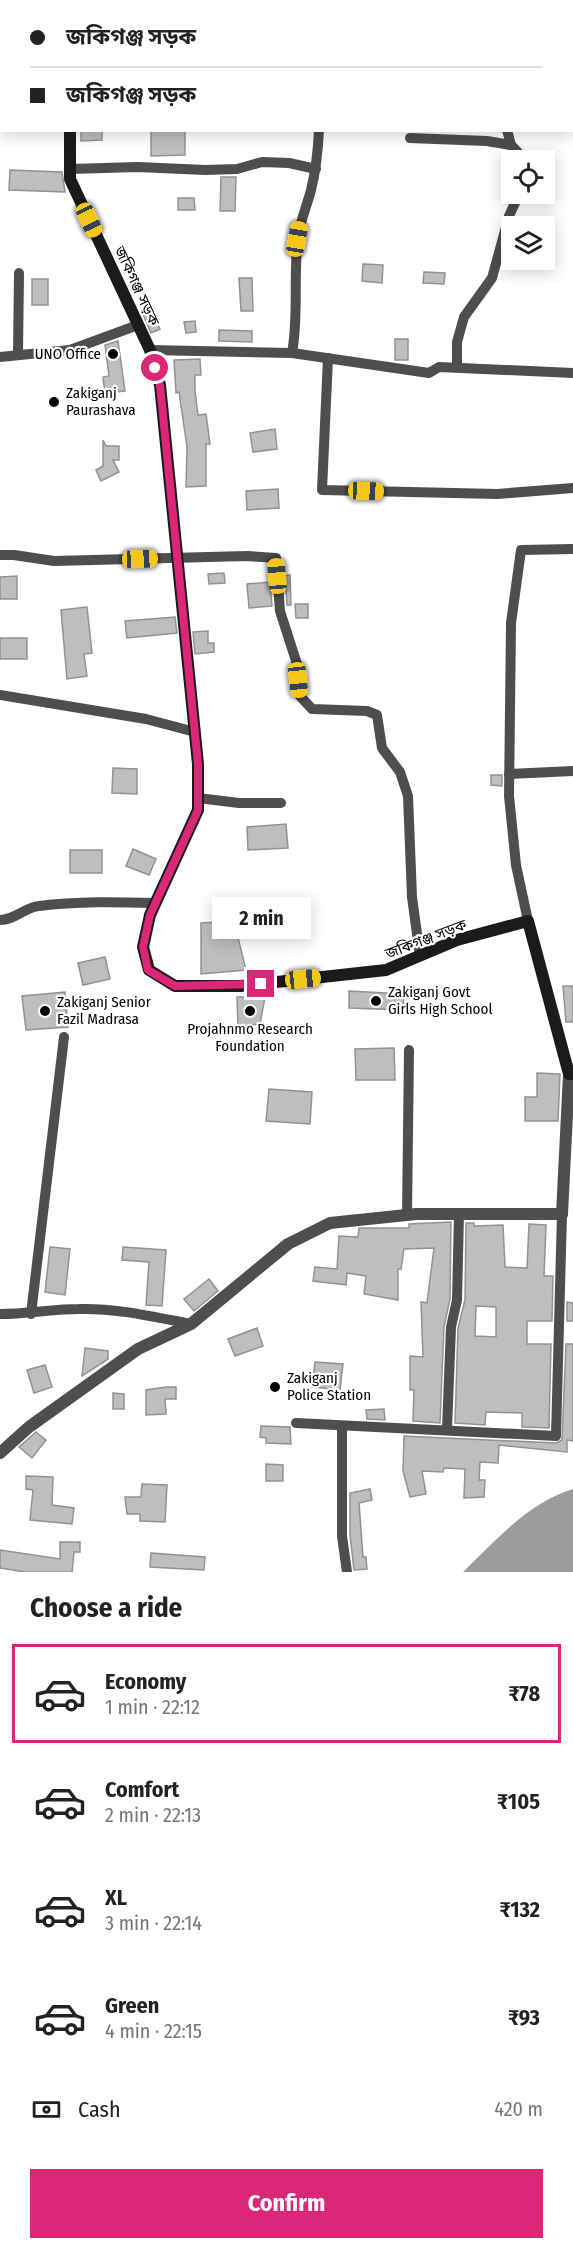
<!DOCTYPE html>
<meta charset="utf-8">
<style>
:root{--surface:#fff;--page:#f6f6f6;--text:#222;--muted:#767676;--line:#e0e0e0;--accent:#db2777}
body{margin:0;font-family:"Fira Sans Condensed","Noto Sans Bengali",sans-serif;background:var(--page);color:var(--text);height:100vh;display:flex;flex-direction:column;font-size:22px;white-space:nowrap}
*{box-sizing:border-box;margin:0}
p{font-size:20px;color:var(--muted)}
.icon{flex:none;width:33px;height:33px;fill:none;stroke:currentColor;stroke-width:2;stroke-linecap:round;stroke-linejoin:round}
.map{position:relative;height:1572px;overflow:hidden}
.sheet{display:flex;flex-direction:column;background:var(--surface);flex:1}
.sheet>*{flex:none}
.guide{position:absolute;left:0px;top:0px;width:573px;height:132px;box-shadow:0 3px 15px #0003;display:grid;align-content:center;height:132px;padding:0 30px;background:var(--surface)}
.fabs{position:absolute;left:501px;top:150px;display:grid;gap:12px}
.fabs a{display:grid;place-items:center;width:54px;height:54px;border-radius:0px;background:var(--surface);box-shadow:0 3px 15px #0003;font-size:30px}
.end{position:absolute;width:27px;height:27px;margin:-14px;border:8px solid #db2777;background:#fff;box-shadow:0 0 0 3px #fff}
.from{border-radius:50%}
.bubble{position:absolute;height:42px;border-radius:0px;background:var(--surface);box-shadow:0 3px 15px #0003;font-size:20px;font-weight:700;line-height:42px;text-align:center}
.car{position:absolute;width:18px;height:36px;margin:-18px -9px;border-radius:8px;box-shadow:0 0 4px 2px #0007;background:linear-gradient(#f5c518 24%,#345 0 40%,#f5c518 0 76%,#345 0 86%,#f5c518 0)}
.guide b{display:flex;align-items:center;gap:21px;height:57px;font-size:22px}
.guide b+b{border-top:2px solid var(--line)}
.guide i{width:15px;height:15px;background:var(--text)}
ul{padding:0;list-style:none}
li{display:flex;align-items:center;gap:18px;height:99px;margin:0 12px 9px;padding:0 18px;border:3px solid transparent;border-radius:0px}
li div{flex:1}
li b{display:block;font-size:22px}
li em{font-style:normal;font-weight:700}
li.on{border-color:var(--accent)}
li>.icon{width:54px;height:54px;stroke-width:1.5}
h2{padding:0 30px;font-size:27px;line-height:72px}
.pay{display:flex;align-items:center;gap:15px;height:66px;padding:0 30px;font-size:22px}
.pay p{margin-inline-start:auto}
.button{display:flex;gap:12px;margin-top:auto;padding:12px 30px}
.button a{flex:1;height:69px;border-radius:0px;background:var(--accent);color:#fff;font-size:24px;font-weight:700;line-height:69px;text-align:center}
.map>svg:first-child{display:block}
.water{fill:#9c9c9c}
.building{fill:#bebebe;stroke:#929292;stroke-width:1.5;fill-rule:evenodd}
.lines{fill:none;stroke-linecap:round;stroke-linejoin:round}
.minor{stroke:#4e4e4e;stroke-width:10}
.tertiary{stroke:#4e4e4e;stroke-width:12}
.secondary{stroke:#1b1b1b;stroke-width:12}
.route{stroke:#db2777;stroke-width:8}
.poi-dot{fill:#000;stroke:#fff;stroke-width:2}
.labels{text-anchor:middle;stroke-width:4.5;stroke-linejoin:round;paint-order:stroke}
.street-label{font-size:15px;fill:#000;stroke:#fff}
.poi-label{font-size:15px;fill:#000;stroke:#fff;text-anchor:start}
</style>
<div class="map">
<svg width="573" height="1572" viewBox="0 0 573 1572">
<rect width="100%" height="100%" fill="#fff"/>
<path class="water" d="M573 1489V1572H463C495 1541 529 1502 573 1489Z"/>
<g class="building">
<polygon points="81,130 102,130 102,140 81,141"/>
<polygon points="151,130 185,130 185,155 151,156"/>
<polygon points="10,170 62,172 65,192 9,190"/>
<polygon points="221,177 236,177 235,211 220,211"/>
<polygon points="178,198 194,198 195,210 178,210"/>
<polygon points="363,264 383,265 382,283 362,281"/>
<polygon points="424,272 445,273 444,284 423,283"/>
<polygon points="239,278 252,278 253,311 241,311"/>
<rect x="32" y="279" width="16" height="26"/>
<polygon points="151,309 160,329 151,333 142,312"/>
<polygon points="195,321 196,332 186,333 184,322"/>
<polygon points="219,330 252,331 252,342 219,341"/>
<rect x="395" y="339" width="13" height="21"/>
<polygon points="118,341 125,391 105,393 103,377 109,376 105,345"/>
<polygon points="200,359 201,375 195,375 195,391 198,415 206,414 210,444 206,444 206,486 186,487 187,447 179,392 176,393 174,360"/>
<polygon points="275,429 277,449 253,452 250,433"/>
<polygon points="103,440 106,446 119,446 119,460 113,460 119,472 101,481 96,470 103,466"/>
<polygon points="278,489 279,508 247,510 246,491"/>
<polygon points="224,573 225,583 209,584 208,574"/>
<polygon points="290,575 291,605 287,605 285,576"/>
<polygon points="17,576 17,599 0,599 0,577"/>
<polygon points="270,582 272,606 249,608 247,584"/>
<polygon points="295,604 308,604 308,618 296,618"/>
<polygon points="87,607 92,653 84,654 87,676 67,679 61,610"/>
<polygon points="175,617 177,633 127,638 125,621"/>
<polygon points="208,631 208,643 214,643 214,652 195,654 193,632"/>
<rect x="0" y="638" width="27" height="21"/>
<polygon points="113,768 137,769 137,794 112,793"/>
<polygon points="491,775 502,775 502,786 491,785"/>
<polygon points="286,824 288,848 248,850 247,827"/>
<polygon points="133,849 156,859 149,875 126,866"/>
<rect x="70" y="850" width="32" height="23"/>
<polygon points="234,921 246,970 201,974 201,923"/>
<polygon points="105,957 110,979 83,985 78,963"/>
<polygon points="563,986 573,986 573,1022 566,1022"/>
<polygon points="349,991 404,994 403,1010 349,1008"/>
<polygon points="65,992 68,1027 26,1030 22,996"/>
<polygon points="237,997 265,997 260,1024 238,1027"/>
<polygon points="394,1048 395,1080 356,1080 355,1049"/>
<polygon points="537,1073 560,1074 558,1121 525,1121 525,1097 537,1097"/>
<polygon points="269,1089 312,1092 310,1124 266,1121"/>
<polygon points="451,1222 450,1299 444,1327 440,1423 413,1421 414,1390 410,1390 410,1356 423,1357 421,1302 427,1303 434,1248 404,1249 401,1269 398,1269 398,1300 364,1294 366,1276 347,1273 346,1285 313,1281 315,1267 337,1269 339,1236 358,1237 359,1228 409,1228 409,1224"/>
<path d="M466 1223H474V1226L503 1225 505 1267 527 1268 529 1224 546 1225 544 1276H553L552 1321H527V1344H551L549 1428 522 1427V1413L486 1412 485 1425 455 1423 458 1328 465 1300ZM476 1306 496 1307V1337L475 1336Z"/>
<polygon points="50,1247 70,1249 65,1295 45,1292"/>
<polygon points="123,1247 166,1250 162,1306 146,1305 149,1262 122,1260"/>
<polygon points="209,1279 218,1291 194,1311 184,1299"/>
<polygon points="567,1302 573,1303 573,1321 567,1321"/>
<polygon points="257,1328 263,1346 235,1356 228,1339"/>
<polygon points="566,1344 573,1344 573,1441 567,1440 567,1452 499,1445 498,1463 480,1462 479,1480 485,1480 484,1497 464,1498 465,1469 444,1468 443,1472 422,1471 426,1494 410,1497 403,1471 404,1436 556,1443 562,1440"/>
<polygon points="85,1348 108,1351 108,1359 82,1376"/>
<polygon points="315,1362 343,1364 340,1390 312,1387"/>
<polygon points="45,1365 52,1387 34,1393 27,1370"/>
<polygon points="166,1387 176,1387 176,1399 165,1399 166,1414 146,1415 146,1390"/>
<polygon points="113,1393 124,1394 124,1409 113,1409"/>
<polygon points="384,1409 385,1420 367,1419 366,1410"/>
<polygon points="261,1426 290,1427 291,1444 266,1443 266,1438 260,1437"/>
<polygon points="36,1432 46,1440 32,1458 19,1447"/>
<polygon points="266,1464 283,1465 283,1481 266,1481"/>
<polygon points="26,1476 53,1477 52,1505 74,1508 72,1524 30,1520 33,1490 26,1489"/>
<polygon points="142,1484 167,1485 165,1522 140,1521 140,1514 127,1514 125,1497 141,1497"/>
<polygon points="370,1489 372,1500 359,1503 363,1557 366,1557 367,1569 354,1570 350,1535 350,1493"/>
<polygon points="60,1542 80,1542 80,1552 74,1552 72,1572 25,1572 0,1568 0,1550 60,1559"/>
<polygon points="151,1553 205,1557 204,1570 150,1567"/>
</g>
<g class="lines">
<g class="minor">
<polyline points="232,2 232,0"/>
<polyline points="498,2 498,0"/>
<polyline points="534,2 534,0"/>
<polyline points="0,29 2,29"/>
<polyline points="507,130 511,145 525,160"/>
<polyline points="410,138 487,141 511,145"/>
<polyline points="70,169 138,167 205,170 237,169 262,162 289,163 316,169"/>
<polyline points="150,350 292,353 429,373 439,367 573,373"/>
<path d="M292 353C299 315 293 277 298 238 300 221 307 206 311 190 316 170 318 151 319 130"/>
<polyline points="18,354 19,273"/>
<polyline points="0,357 70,350 138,325"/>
<polyline points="328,358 322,490 497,494 573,488"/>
<polyline points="457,367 457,342 464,317 492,278 509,216 519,194"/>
<polyline points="0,555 14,555 54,561 247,556 276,558 280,611 297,664 300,696 312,709 367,711 377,715 382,748 400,772 408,796 412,897 420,956"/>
<polyline points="0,695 146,719 195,732"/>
<polyline points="509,774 573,771"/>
<polyline points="198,798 239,803 281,803"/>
<path d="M0 920C15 920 25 907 39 906 77 901 117 902 156 903"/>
<polyline points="528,921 516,865 509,796 511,623 521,550 573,549"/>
<polyline points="407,1215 409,1050"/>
<path d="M0 1314C27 1314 53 1309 79 1309 117 1308 154 1317 191 1324"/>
<polyline points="31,1314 64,1037"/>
<polyline points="296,1423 556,1436 562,1214"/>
<polyline points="342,1427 342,1536 347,1572"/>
<polyline points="447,1429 451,1327 457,1300 459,1214"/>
</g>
<g class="tertiary">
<polyline points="562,1214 569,1074"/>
<polyline points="0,1453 29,1427 138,1349 191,1324 288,1244 330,1223 416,1214 562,1214"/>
</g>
<g class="secondary">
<polyline points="74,2 74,0"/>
<polyline points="70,130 70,179 150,350 160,385 198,764 198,810 150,915 143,947 149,970 175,986 241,986 386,970 457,940 528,921 569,1074 573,1074"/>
</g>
</g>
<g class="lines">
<polyline class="route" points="155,368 160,385 198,764 198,810 150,915 143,947 148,970 175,986 261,984"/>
</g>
<g class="poi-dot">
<circle cx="113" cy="354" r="6"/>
<circle cx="54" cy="402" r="6"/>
<circle cx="376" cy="1001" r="6"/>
<circle cx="45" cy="1011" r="6"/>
<circle cx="250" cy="1011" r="6"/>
<circle cx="275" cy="1387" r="6"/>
</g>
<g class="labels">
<g class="street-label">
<text transform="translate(137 286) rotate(65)" y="5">জকিগঞ্জ সড়ক</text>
<text transform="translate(426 939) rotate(-21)" y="5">জকিগঞ্জ সড়ক</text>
</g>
<g class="poi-label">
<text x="101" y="359" text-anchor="end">UNO Office</text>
<text x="66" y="398">Zakiganj<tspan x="66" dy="17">Paurashava</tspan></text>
<text x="388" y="997">Zakiganj Govt<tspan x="388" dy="17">Girls High School</tspan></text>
<text x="57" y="1007">Zakiganj Senior<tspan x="57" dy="17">Fazil Madrasa</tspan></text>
<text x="250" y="1034" text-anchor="middle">Projahnmo Research<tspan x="250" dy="17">Foundation</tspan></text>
<text x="287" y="1383">Zakiganj<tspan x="287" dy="17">Police Station</tspan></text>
</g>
</g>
</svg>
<div class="fabs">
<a><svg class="icon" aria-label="locate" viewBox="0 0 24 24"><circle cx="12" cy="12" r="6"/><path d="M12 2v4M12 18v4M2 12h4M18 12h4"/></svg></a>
<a><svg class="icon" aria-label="layers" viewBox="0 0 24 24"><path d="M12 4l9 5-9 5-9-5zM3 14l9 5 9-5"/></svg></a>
</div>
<i class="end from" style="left:155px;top:368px"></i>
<i class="end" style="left:261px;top:984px"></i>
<div class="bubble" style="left:212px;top:897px;width:99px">2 min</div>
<i class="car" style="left:89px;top:220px;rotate:155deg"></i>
<i class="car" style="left:297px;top:239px;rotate:10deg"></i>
<i class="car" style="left:366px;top:491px;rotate:92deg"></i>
<i class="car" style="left:140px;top:559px;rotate:88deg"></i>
<i class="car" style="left:277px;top:576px;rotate:355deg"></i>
<i class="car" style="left:298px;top:680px;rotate:174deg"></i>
<i class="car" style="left:303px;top:979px;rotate:84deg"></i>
<div class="guide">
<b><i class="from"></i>জকিগঞ্জ সড়ক</b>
<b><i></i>জকিগঞ্জ সড়ক</b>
</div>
</div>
<section class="sheet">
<h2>Choose a ride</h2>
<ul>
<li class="on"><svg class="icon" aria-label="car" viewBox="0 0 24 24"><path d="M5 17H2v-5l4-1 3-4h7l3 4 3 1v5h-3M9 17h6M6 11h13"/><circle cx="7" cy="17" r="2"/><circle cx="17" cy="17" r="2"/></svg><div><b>Economy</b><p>1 min · 22:12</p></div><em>₹78</em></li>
<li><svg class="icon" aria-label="car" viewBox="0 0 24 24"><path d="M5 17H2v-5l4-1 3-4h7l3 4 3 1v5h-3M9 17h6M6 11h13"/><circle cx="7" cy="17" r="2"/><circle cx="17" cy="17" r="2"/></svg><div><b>Comfort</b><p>2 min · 22:13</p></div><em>₹105</em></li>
<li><svg class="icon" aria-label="car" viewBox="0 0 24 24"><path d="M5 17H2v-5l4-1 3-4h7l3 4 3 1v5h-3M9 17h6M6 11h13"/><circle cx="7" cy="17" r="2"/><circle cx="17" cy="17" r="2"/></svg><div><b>XL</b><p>3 min · 22:14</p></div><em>₹132</em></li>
<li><svg class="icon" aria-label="car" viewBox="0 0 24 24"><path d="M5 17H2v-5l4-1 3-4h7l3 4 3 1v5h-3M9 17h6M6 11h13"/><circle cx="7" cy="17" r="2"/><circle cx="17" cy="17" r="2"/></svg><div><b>Green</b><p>4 min · 22:15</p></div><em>₹93</em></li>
</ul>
<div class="pay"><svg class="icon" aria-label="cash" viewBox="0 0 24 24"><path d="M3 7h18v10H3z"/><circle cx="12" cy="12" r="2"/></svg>Cash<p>420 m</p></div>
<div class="button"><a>Confirm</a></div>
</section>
